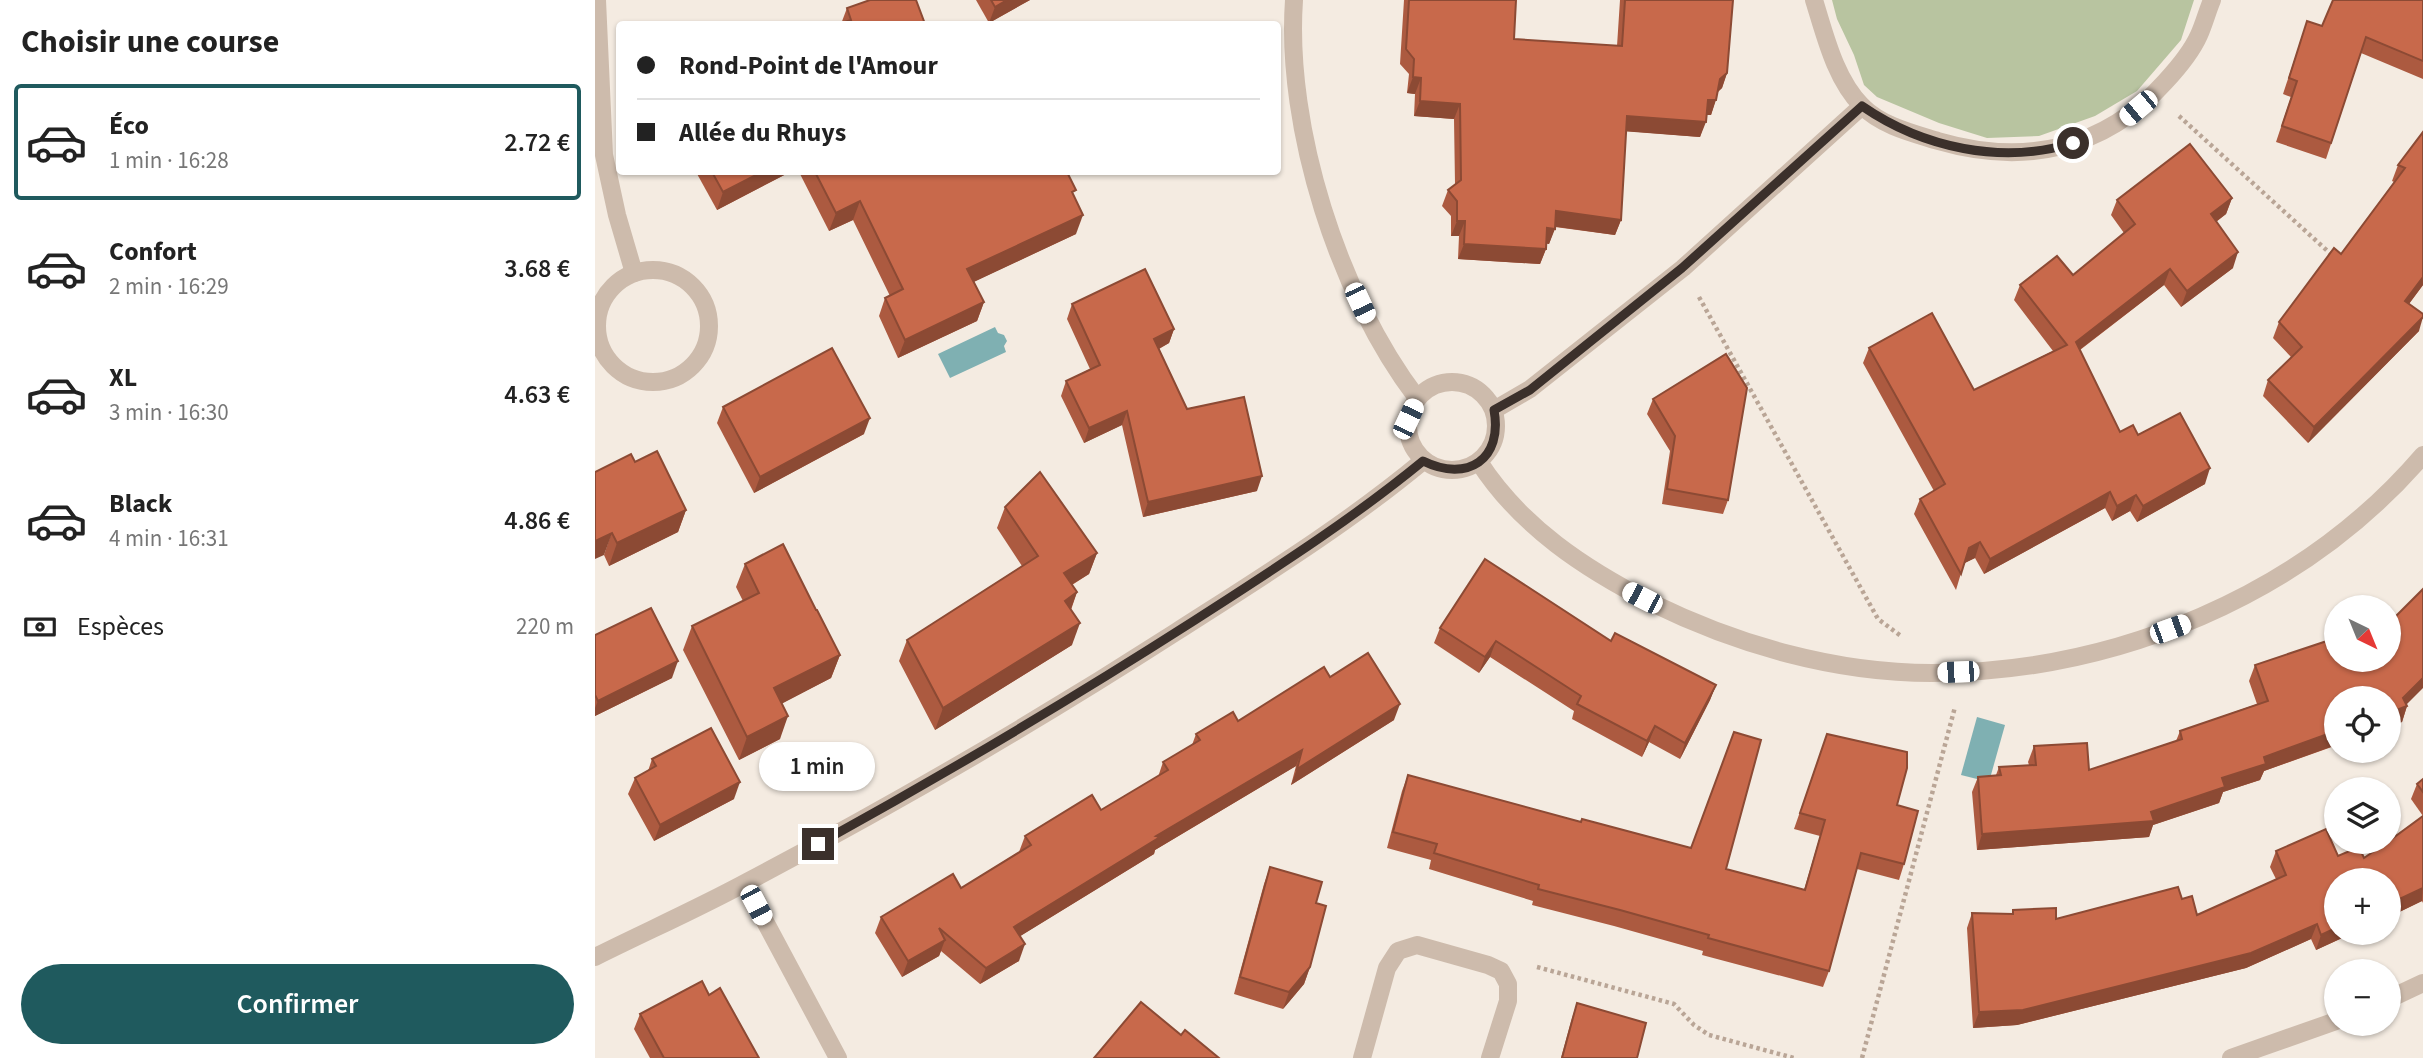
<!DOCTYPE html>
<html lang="fr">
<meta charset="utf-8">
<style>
:root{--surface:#fff;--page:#f6f6f6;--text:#222;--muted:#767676;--line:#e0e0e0;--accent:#1f5a5e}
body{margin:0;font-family:"Source Sans 3",sans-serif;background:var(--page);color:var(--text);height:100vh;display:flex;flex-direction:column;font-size:26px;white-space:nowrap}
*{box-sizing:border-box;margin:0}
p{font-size:23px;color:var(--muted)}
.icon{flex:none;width:38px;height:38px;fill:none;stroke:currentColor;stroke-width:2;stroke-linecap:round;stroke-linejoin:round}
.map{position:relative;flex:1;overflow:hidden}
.panel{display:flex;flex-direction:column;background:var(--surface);width:595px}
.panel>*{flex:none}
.hud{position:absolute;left:21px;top:21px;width:665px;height:154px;border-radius:7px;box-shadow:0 2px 5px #0004;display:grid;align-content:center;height:154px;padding:0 21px;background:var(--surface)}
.needle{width:46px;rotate:137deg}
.tools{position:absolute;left:1729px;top:595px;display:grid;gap:14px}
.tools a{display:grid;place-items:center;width:77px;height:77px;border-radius:50%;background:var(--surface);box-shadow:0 2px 5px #0004;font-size:35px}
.end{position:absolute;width:32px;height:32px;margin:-16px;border:9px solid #3b302b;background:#fff;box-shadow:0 0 0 4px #fff}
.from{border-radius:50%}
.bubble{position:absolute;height:49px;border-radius:24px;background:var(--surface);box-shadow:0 2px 5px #0004;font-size:23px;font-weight:600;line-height:49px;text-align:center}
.car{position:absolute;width:21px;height:42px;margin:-21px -10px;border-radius:9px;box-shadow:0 0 5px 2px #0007;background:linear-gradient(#fff 24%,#345 0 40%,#fff 0 76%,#345 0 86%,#fff 0)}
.hud b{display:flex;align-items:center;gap:24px;height:66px;font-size:26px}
.hud b+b{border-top:2px solid var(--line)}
.hud i{width:18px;height:18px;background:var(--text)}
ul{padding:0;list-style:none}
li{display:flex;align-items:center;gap:21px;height:116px;margin:0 14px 10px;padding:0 7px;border:4px solid transparent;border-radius:7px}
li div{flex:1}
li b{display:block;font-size:26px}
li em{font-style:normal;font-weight:600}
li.active{border-color:var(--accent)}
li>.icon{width:63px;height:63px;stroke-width:1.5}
h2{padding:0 21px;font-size:32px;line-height:84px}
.pay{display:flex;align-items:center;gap:18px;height:77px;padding:0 21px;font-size:26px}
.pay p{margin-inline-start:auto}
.action{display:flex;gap:14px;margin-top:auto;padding:14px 21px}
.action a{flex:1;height:80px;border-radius:42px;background:var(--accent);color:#fff;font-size:28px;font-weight:600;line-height:80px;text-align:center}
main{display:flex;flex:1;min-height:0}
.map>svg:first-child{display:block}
.green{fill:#b8c4a0}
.water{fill:#7fb0b2}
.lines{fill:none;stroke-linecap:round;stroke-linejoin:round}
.path{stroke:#b9a596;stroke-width:4.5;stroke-dasharray:3.5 3.5;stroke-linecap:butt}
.minor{stroke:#cdbbac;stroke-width:18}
.wall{fill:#ac5a40}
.shaded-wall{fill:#8c4a34}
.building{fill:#c8694b;stroke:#8c4a34;stroke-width:2}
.route{stroke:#3b302b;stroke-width:9}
</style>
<main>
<section class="panel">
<h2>Choisir une course</h2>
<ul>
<li class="active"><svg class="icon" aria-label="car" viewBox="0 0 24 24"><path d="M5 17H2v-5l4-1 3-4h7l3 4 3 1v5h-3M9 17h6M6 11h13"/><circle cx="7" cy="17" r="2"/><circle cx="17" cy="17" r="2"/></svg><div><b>Éco</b><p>1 min · 16:28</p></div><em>2.72 €</em></li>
<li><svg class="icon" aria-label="car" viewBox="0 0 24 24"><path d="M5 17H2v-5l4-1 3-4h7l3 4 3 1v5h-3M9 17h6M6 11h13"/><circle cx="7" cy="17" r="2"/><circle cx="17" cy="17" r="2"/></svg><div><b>Confort</b><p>2 min · 16:29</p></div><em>3.68 €</em></li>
<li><svg class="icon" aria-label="car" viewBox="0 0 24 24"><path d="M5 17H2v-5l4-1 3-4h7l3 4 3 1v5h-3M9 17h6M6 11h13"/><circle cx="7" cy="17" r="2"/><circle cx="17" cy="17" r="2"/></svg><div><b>XL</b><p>3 min · 16:30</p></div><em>4.63 €</em></li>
<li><svg class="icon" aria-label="car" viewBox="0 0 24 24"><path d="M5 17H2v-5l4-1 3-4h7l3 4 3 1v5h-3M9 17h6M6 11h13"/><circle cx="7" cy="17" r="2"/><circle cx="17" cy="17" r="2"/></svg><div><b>Black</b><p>4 min · 16:31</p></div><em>4.86 €</em></li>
</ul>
<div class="pay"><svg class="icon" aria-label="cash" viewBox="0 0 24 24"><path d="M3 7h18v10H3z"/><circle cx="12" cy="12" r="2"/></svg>Espèces<p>220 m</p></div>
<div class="action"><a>Confirmer</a></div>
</section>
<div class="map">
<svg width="1828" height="1058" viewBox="0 0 1828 1058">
<rect width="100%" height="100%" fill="#f4ebe1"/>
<polygon class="green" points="1237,0 1599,0 1586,40 1542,91 1500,116 1444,136 1392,138 1344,123 1282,97 1269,85 1259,55 1242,19"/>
<g class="water">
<polygon points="400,327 403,333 409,335 412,341 409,346 411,352 355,378 343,354"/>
<polygon points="1382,717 1410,725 1394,782 1366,775"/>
</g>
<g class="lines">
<g class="path">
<polyline points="1584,116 1738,256"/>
<polyline points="1104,297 1283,619 1306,636"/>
<polyline points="942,967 1079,1004 1099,1025 1114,1035 1199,1058"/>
<polyline points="1267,1058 1360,707"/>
</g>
<g class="minor">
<polyline points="2,0 9,155 22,215 39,273"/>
<path d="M699 0C690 128 744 296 822 398"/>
<path d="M1219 0C1230 35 1240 79 1267 106 1287 126 1317 133 1343 141 1429 166 1509 150 1570 82 1583 68 1596 53 1604 35 1609 24 1612 12 1617 0"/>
<circle cx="58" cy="326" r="56"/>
<circle cx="857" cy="426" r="44"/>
<polyline points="899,410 935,389 1088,268 1267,106"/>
<path d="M884 462C926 527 990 569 1057 603 1143 645 1240 673 1337 673 1521 672 1707 596 1828 455"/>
<polyline points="150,884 243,1058"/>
<path d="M0 957C50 932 102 909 152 882 298 805 441 722 581 632 665 578 751 525 828 461"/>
<polyline points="1794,999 1828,983"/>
<polyline points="767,1058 792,968 803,951 822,945 893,965 906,971 913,984 913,1001 895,1058"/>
<polyline points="1636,1058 1741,1021"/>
</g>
</g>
<g class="wall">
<polygon points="381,0 435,0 394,23"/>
<polygon points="809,0 921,0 919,39 1022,46 1025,0 1138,0 1132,73 1127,88 1123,92 1116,115 1112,115 1105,137 1031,131 1026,220 1020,235 960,227 954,244 951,243 951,249 945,264 863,259 864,236 856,236 856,216 847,206 853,190 860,184 859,119 819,116 820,94 812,93 814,74 805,64"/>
<polygon points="1828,0 1828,79 1766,53 1731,159 1681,142 1696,97 1688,94 1712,21 1727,26"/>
<polygon points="252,8 330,24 246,24"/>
<polygon points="1828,132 1828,285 1814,304 1824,331 1713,443 1668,396 1673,380 1696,357 1678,338 1684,322 1746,254 1799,182 1797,181 1803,165"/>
<polygon points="101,172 195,172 122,210"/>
<polygon points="204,172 472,172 479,197 481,234 378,282 389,302 382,321 303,358 284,316 290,298 295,296 258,220 234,231"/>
<polygon points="1637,198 1631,214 1621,222 1638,268 1586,307 1569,285 1485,350 1525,432 1543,435 1610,484 1542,522 1535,511 1517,521 1510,508 1389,574 1380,558 1369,563 1361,590 1319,514 1325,499 1339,491 1268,363 1274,348 1379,390 1458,351 1419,300 1425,285 1478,275 1529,233 1516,215 1522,200"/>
<polygon points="477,304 579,329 574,343 564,349 592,409 662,491 548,517 527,425 489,443 466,396 471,381 495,369 472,319"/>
<polygon points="1058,399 1133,500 1128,514 1067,504 1075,451 1052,414"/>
<polygon points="128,407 269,434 159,493 122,423"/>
<polygon points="40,462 91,510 83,532 14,566 9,555"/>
<polygon points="410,507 502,553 494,574 477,585 482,592 476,610 477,645 340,730 304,661 312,640 427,566 402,528"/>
<polygon points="150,564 221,610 245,655 236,678 187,703 185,739 144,760 88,650 97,626 148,601 141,587"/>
<polygon points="845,628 1016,641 1121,685 1115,700 1085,759 1054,742 1047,757 977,719 979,711 895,657 884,673 839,643"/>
<polygon points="0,635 77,678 0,716"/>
<polygon points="1660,665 1812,704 1812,706 1807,722 1669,771 1665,780 1628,792 1624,803 1558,825 1554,837 1382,850 1377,792 1383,777 1401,775 1404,767 1434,765 1433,762 1439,746 1494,770 1581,741 1585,731 1662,704 1654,681"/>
<polygon points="735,677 799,720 696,785 701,766 560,850 559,854 425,936 424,961 385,984 346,951 344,956 307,977 280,933 286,917 366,888 424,852 430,836 506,810 563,777 568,762 597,745 601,734 643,721"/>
<polygon points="1232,734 1302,805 1309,864 1304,880 1262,869 1234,971 1228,987 1107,955 1108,951 1019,926 937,905 938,901 834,869 836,860 792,848 807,791 813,775 1131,869 1209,890 1225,836 1199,829"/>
<polygon points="57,759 139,799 59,841 33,794 40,778 53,771"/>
<polygon points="1828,779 1828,816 1816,799 1822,784"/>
<polygon points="1828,816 1828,903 1827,901 1794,917 1794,880 1741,933 1758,933 1721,950 1716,939 1651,968 1422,1025 1378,1028 1372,928 1377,913 1417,914 1418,910 1461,919 1587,899 1602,915 1681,879 1675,867 1681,851 1769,858"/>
<polygon points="675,867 721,903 715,967 709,984 688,1009 639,994 669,884"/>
<polygon points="114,995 164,1058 55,1058 39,1029 45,1014"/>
<polygon points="982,1003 1042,1058 966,1058 977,1018"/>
</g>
<g class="shaded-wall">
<polygon points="412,0 435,0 394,23 400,7"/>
<polygon points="1132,73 1127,88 1119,95 1125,79"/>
<polygon points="818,77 826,78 820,94 812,93"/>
<polygon points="1113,100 1121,100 1116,115 1107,115"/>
<polygon points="825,101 865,104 859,119 819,116"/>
<polygon points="1032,116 1111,122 1105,137 1026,131"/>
<polygon points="167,172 195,172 122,210 128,192"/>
<polygon points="1637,198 1631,214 1610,230 1616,214"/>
<polygon points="265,201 258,220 234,231 241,213"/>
<polygon points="961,211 1026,220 1020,235 956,226"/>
<polygon points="488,215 481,234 366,288 372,269"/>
<polygon points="862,221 870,221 864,236 856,236"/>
<polygon points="952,228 960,229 954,244 947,243"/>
<polygon points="869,244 951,249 945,264 863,259"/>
<polygon points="1643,252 1638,268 1586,307 1592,291"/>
<polygon points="1575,269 1569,285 1475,357 1481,342"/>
<polygon points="1828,277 1828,285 1804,317 1810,301"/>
<polygon points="389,302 382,321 303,358 310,340"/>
<polygon points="1828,317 1824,331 1713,443 1719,427"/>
<polygon points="579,329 574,343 554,354 559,339"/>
<polygon points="532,411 527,425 489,443 494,428"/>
<polygon points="275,418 269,434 159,493 165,477"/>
<polygon points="1615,468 1610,484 1542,522 1548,506"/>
<polygon points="667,476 662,491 548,517 553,502"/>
<polygon points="1515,492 1510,508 1389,574 1395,559"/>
<polygon points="1541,495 1535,511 1517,521 1522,506"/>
<polygon points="91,510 83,532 14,566 22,543"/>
<polygon points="17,533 9,555 0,559 0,541"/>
<polygon points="1385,542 1380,558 1368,564 1374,548"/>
<polygon points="502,553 494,574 461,594 469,573"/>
<polygon points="482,592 474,614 470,601"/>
<polygon points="485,623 477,645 340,730 348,708"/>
<polygon points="901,641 895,657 884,673 890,657"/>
<polygon points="245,655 236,678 171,712 179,688"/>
<polygon points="83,661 77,678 0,716 0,708 3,701"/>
<polygon points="1828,678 1828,688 1809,707 1812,706 1807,722 1794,726 1794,713"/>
<polygon points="1121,685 1115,700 1085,759 1090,743"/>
<polygon points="805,704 799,720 696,785 702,769"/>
<polygon points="193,716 185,739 144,760 152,737"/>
<polygon points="1060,726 1054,742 1047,757 1052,741"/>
<polygon points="1741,731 1741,745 1669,771 1665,780 1628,792 1624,803 1558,825 1554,837 1382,850 1387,834 1556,812 1669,757"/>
<polygon points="707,750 701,766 560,850 559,854 414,943 419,927 561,836"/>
<polygon points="145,782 139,799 59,841 65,825"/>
<polygon points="1828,888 1827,901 1794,917 1794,904"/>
<polygon points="1722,924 1716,939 1651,968 1422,1025 1378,1028 1384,1012"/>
<polygon points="1741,928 1741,933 1758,933 1721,950 1726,935"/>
<polygon points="350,940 344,956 307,977 313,961"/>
<polygon points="430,944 424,961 385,984 391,968"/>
<polygon points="715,967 709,984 688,1009 694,992"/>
</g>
<g class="building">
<polygon points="275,0 321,0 330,24 243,24 256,20 252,8"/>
<polygon points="396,0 412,0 400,7"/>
<polygon points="814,0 921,0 919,39 1027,46 1030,0 1138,0 1132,73 1125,79 1121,100 1113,100 1111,122 1032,116 1026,220 961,211 960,229 952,228 951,249 869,244 870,221 862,221 862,201 853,190 866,180 865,104 825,101 826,78 818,77 819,59 811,49"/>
<polygon points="1738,0 1828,0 1828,61 1771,37 1736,143 1687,126 1702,81 1694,78 1712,21 1727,26"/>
<polygon points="1828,132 1828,277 1810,301 1828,314 1828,317 1719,427 1673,380 1707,347 1684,322 1739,248 1746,254 1810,168 1803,165"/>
<polygon points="1595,144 1637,198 1616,214 1643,252 1592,291 1575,269 1481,342 1525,432 1538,425 1543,435 1585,413 1615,468 1548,506 1541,495 1522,506 1515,492 1395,559 1385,542 1374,548 1366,574 1325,499 1350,484 1274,348 1337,313 1379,390 1472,345 1425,285 1462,256 1478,275 1540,224 1522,200"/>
<polygon points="117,172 167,172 128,192"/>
<polygon points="220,172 472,172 481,190 477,192 488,215 372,269 389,302 310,340 290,298 308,289 265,201 241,213"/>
<polygon points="550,269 579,329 559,339 592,409 649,397 667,476 553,502 532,411 494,428 471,381 505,365 477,304"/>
<polygon points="237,348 275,418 165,477 128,407"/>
<polygon points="1131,354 1152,388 1133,500 1072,489 1080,436 1058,399"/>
<polygon points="62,451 91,510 22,543 17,533 0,541 0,472 36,454 40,462"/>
<polygon points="445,472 502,553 469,573 482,592 470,601 485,623 348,708 312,640 443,556 410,507"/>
<polygon points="188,544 221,610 222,610 245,655 179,688 193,716 152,737 97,626 164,593 150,564"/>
<polygon points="890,559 1016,641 1020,633 1121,685 1090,743 1060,726 1052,741 982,704 986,696 901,641 890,657 845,628"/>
<polygon points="1828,589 1828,678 1808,698 1812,706 1794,713 1794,698 1741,698 1741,731 1669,757 1671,764 1627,778 1630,787 1556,812 1559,821 1387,834 1383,777 1406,775 1404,767 1441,765 1439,746 1492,743 1494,770 1587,739 1585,731 1673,701 1660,665 1741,638 1741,660 1794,660 1794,620 1798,619"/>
<polygon points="56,608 83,661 3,701 0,695 0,635"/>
<polygon points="773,653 805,704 702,769 707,750 561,836 565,837 419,927 430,944 391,968 344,928 350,940 313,961 286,917 358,874 366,888 436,845 430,836 497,795 506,810 573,770 568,762 605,740 601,734 638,712 643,721 729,667 735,677"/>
<polygon points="116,728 145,782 65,825 40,778 61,766 57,759"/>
<polygon points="1139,732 1166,740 1131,869 1210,890 1230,820 1205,813 1232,734 1312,752 1312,768 1302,805 1323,811 1309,864 1266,853 1234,971 1113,938 1114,935 1025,910 943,889 944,885 839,853 842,844 798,832 813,775 986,822 987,819 1096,848"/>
<polygon points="1828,779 1828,792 1822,784"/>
<polygon points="1828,816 1828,888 1794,904 1794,880 1741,880 1741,928 1726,935 1722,924 1656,953 1428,1010 1384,1012 1377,913 1418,914 1418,910 1461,908 1461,919 1583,887 1587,899 1597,896 1602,915 1691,875 1681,851 1731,829 1743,856 1764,847 1769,858 1792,842 1794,842 1794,841"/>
<polygon points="675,867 727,882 721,903 731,906 715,967 694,992 645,977"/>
<polygon points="107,981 114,995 125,988 164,1058 69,1058 45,1014"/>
<polygon points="546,1002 586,1035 590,1030 624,1058 499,1058"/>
<polygon points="982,1003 1051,1023 1042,1058 967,1058"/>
</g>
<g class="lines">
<path class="route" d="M223 844C350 774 475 700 597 622 676 571 755 521 828 461 873 483 908 459 899 410L935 390 1087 268 1267 106C1328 148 1407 165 1478 143"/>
</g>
</svg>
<div class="tools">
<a><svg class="needle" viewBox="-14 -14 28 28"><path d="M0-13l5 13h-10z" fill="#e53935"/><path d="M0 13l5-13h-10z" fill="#767676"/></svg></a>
<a><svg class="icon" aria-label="locate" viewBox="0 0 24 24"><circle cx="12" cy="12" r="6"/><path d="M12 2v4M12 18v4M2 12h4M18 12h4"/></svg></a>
<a><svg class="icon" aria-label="layers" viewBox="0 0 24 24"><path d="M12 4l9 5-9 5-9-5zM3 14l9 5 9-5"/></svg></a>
<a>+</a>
<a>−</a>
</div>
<i class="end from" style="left:1478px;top:143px"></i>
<i class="end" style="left:223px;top:844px"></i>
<div class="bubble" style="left:164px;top:742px;width:116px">1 min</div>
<i class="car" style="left:1543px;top:108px;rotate:230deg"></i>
<i class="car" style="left:765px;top:303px;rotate:155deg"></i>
<i class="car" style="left:813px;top:419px;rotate:25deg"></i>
<i class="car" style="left:1047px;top:598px;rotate:297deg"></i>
<i class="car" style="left:1575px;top:629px;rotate:70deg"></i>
<i class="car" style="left:1363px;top:672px;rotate:268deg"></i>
<i class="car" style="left:161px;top:905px;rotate:152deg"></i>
<div class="hud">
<b><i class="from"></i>Rond-Point de l'Amour</b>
<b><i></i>Allée du Rhuys</b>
</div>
</div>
</main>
